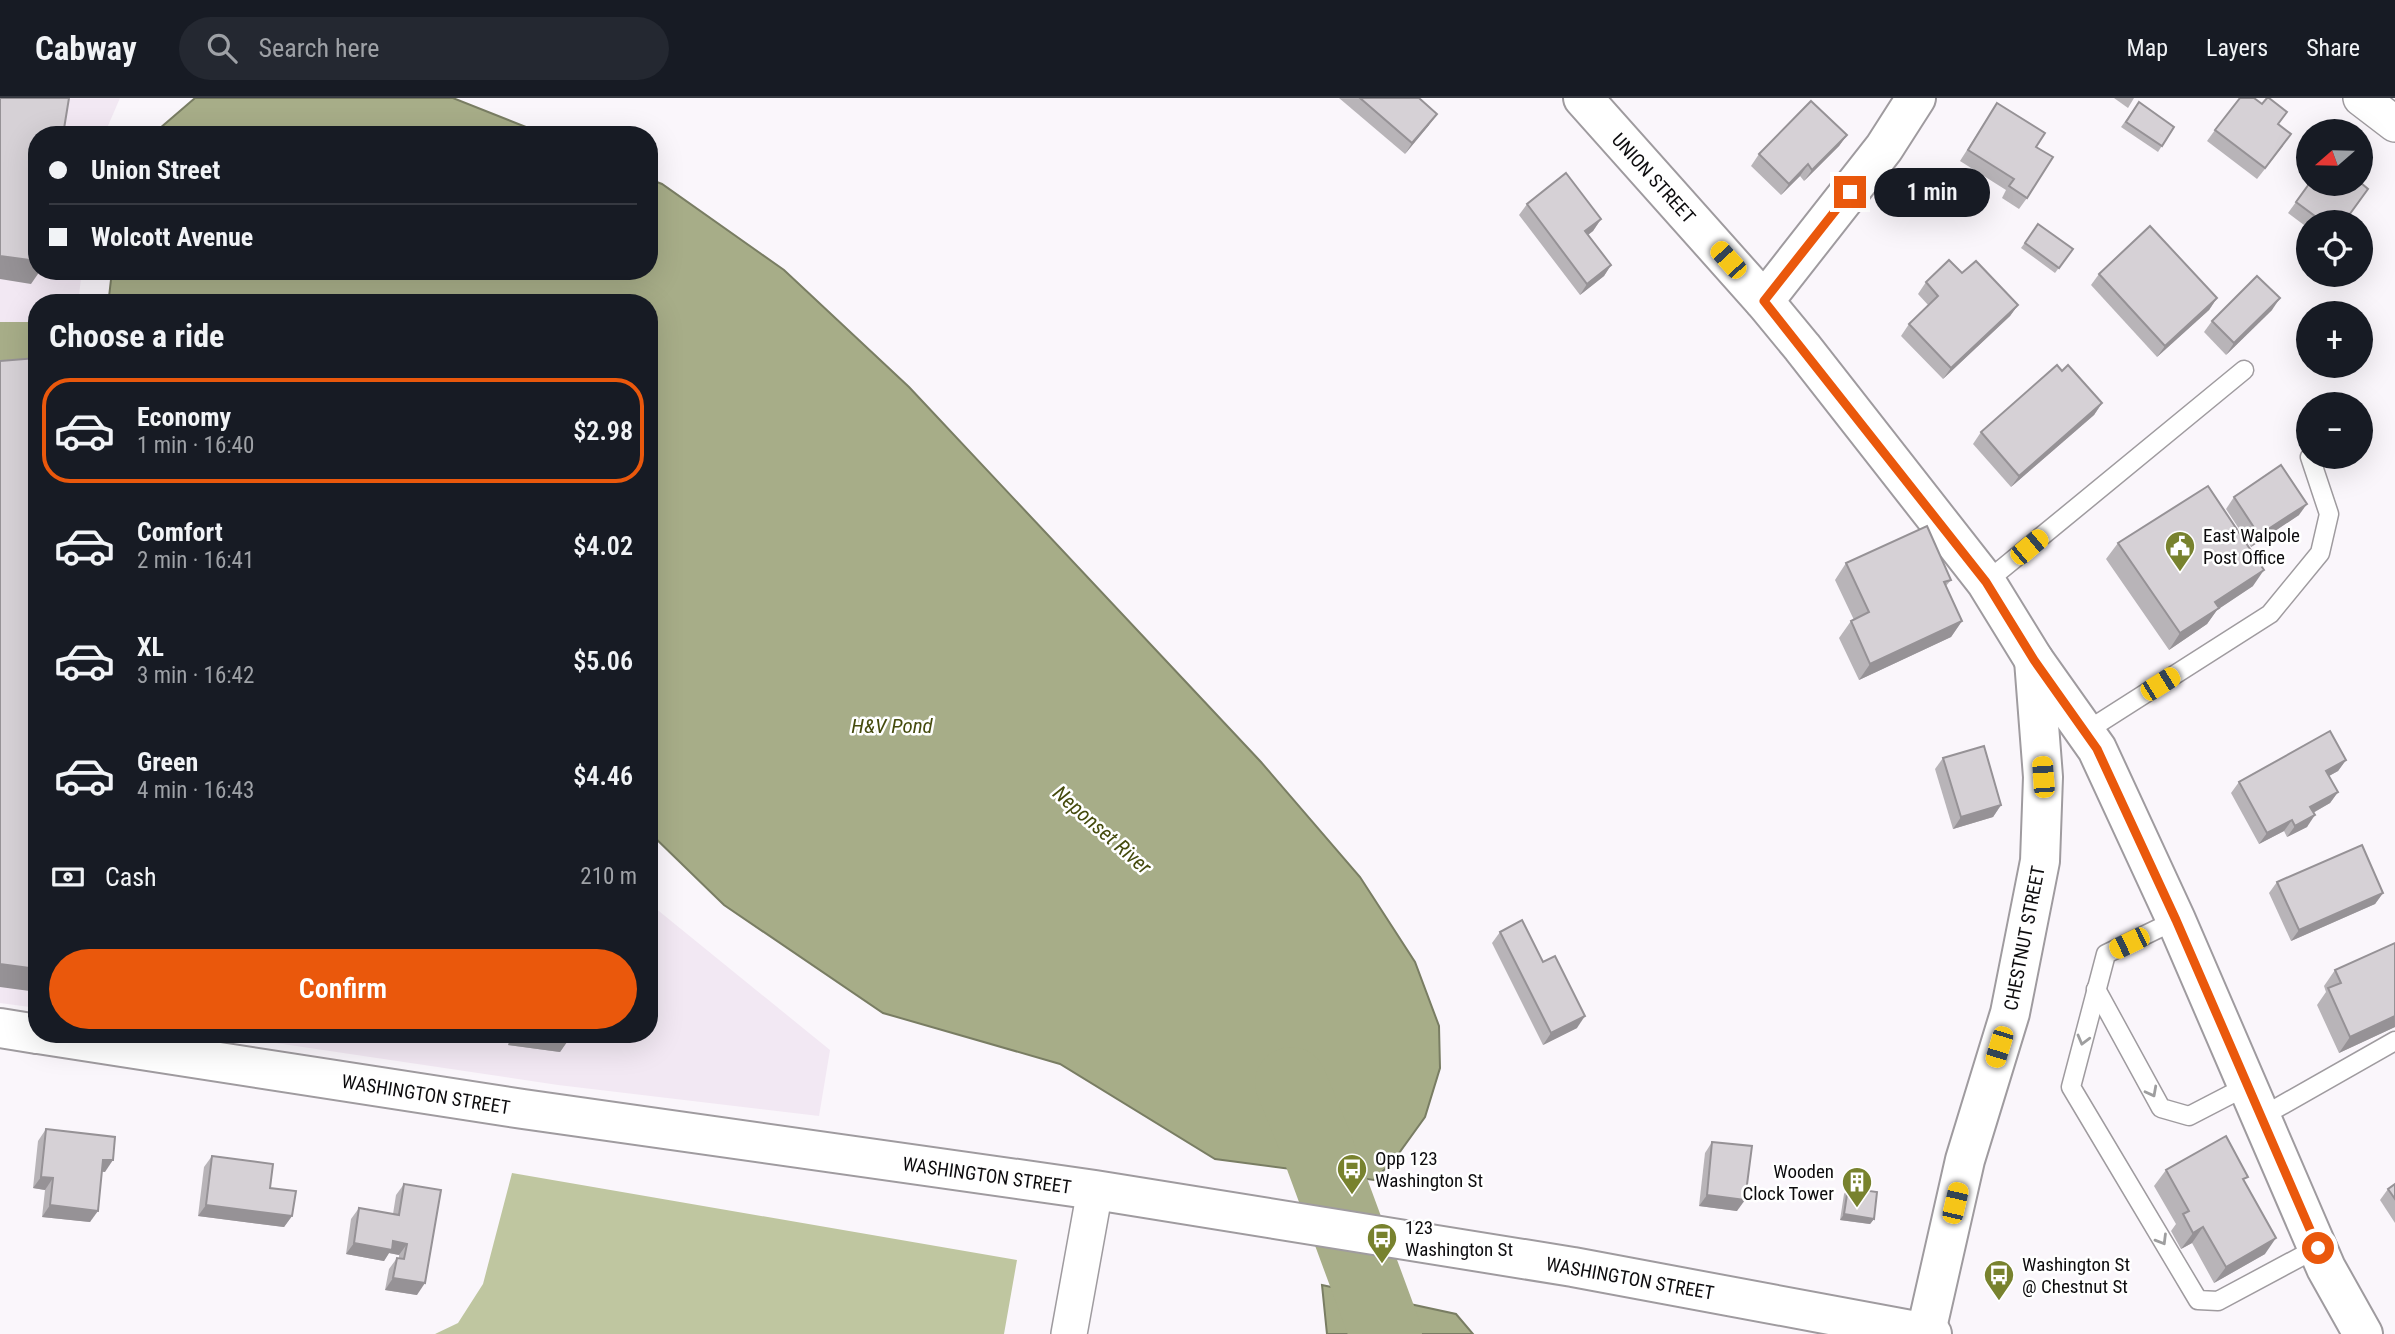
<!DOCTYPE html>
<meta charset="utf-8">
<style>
:root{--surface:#171b24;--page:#242831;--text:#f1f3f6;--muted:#9ea1a6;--line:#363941;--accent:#ea580c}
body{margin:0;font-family:"Roboto Condensed",sans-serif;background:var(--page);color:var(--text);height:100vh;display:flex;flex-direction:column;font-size:26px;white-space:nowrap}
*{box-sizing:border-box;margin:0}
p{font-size:23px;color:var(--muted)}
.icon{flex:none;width:38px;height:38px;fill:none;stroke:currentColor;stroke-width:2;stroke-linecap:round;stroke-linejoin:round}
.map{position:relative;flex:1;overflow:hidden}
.drawer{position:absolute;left:28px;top:196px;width:630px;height:749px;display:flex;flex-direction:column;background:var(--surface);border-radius:28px;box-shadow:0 7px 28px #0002}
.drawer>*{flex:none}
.hud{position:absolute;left:28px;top:28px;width:630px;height:154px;border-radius:28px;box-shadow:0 7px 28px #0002;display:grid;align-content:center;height:154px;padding:0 21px;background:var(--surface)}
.needle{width:46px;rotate:250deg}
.fabs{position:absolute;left:2296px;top:21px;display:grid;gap:14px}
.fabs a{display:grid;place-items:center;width:77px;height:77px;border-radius:50%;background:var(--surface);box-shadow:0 7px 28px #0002;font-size:35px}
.end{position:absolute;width:32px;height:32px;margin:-16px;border:9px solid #ea580c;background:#fff;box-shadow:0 0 0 4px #fff}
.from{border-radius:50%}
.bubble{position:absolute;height:49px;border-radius:24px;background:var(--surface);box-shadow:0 7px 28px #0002;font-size:23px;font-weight:600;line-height:49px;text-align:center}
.car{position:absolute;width:21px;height:42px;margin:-21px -10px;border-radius:9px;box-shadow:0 0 5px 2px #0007;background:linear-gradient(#f5c518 24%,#345 0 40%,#f5c518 0 76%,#345 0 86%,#f5c518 0)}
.hud b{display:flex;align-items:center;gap:24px;height:66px;font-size:26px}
.hud b+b{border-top:2px solid var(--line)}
.hud i{width:18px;height:18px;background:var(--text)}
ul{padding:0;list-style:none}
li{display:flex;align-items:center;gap:21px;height:105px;margin:0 14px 10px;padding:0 7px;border:4px solid transparent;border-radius:28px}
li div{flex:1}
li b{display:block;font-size:26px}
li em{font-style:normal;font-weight:600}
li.current{border-color:var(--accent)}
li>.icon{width:63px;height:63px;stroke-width:1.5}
h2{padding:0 21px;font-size:32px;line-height:84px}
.pay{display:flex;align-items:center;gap:18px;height:77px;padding:0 21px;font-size:26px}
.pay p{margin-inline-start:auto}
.cta{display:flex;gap:14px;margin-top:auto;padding:14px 21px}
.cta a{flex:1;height:80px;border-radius:42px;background:var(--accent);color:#fff;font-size:28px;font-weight:600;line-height:80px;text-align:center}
header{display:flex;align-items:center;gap:42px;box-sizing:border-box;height:98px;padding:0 35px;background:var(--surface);border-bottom:2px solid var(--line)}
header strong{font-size:33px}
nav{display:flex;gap:38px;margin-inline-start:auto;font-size:24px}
.search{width:490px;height:63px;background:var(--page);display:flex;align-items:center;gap:18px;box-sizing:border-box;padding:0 24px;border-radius:38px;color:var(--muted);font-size:26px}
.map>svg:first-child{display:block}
.built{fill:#f2e8f3}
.forest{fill:#bfc6a0}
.water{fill:#a7ad88;stroke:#797d63;stroke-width:2}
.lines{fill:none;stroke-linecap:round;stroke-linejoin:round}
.river{stroke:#a7ad88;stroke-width:72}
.service-casing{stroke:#9f9b9f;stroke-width:21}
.minor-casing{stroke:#9f9b9f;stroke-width:38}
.tertiary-casing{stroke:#9f9b9f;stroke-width:42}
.secondary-casing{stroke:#9f9b9f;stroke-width:42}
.service{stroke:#fff;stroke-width:18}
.minor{stroke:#fff;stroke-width:35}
.tertiary{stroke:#fff;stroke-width:38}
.secondary{stroke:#fff;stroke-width:38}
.wall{fill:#b8b4b8}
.shaded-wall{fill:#969296}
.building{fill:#d6d1d6;stroke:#969296;stroke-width:2}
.oneway{stroke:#9e9e9f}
.route{stroke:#ea580c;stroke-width:9}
.labels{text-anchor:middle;stroke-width:5;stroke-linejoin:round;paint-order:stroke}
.street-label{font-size:19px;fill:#0d0c0e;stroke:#fff}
.poi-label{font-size:19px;fill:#0d0c0e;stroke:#fff;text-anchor:start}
.water-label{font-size:21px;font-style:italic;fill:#454b0d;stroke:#fff}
</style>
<header>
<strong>Cabway</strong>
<div class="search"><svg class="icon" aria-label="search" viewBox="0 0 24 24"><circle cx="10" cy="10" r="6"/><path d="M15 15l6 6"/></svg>Search here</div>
<nav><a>Map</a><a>Layers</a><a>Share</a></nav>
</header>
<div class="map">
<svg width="2395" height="1236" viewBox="0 0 2395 1236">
<rect width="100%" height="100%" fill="#faf6fb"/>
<g class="built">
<polygon points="0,0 120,0 104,37 37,37 37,173 82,173 78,205 37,205 37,910 0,905"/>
<polygon points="649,805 830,952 819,1018 558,987 215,936 649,936"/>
</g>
<polygon class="forest" points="512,1075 1017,1162 1004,1236 435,1236 458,1225 483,1186"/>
<g class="water">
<polygon points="195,0 453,0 546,37 152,37"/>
<polygon points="649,81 662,86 784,172 909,289 1261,664 1360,779 1415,864 1439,928 1440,970 1425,1019 1394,1062 1374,1082 1215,1061 1060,966 883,915 724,807 649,734 649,205 105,205 109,199 112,173 649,173"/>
<polygon points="1322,1187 1456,1216 1473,1236 1327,1236"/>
</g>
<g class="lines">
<g class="river">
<polyline points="0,260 37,260"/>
<polyline points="1291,985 1316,1046 1386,1236"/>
</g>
<g class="service-casing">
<g id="service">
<polyline points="1986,484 2244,272"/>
<polyline points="2085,634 2270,516 2320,455 2329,416 2310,359"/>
<polyline points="2176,822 2106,856 2071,989 2198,1202 2218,1203 2317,1150"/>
<polyline points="2096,891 2161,1010 2189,1018 2247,988"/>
<polyline points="2261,1019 2395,943"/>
</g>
</g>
<g class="minor-casing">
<g id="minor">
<polyline points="2361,0 2395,26"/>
<polyline points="1069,1236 1095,1092"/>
</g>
</g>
<g class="tertiary-casing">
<polyline id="tertiary" points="1764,203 1884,50 1916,0"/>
</g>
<g class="secondary-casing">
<g id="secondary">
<polyline points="1583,0 1764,203 1802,249 1986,484 2034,562 2097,651 2176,822 2326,1170 2363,1236"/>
<polyline points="0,930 37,936"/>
<polyline points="38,936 523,1011 1095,1092 1573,1169 1932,1236"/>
<polyline points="1926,1234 1965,1062 2010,915 2040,763 2043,679 2034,562"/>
</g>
</g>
<use href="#service" class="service"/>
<use href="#minor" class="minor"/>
<use href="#tertiary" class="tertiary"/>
<use href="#secondary" class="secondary"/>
</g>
<g class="wall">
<polygon points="1339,0 1419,0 1429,27 1405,56"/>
<polygon points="2114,0 2134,0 2128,10"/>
<polygon points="2139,4 2174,29 2158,54 2121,29"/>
<polygon points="1997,5 2036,49 2027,100 2019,111 2002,100 2006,92 1960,63"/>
<polygon points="2278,26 2283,48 2257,81 2207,43 2215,32"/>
<polygon points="1847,37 1839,48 1804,83 1800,78 1781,97 1751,68 1759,56"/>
<polygon points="2309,86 2344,124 2308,124 2308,130 2288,115"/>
<polygon points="1527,106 1601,121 1593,133 1588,137 1611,167 1604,178 1580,197 1519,117"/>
<polygon points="2038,126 2073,151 2055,175 2021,150"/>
<polygon points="1962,175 2018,207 2010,218 1943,281 1901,238 1909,226 1929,208 1918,196 1926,184"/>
<polygon points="2099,176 2217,200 2209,212 2157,259 2091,187"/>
<polygon points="2272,212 2226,257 2204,234 2212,223"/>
<polygon points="2062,273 2102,305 2094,317 2011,389 1973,346 1981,334"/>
<polygon points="2234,399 2299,417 2251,449 2226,411"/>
<polygon points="2118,445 2253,488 2217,512 2207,526 2169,552 2106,461"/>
<polygon points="1846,465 1951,482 1946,488 1962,523 1951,539 1859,582 1839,540 1851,523 1854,522 1835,482"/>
<polygon points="1943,660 2001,707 1993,719 1953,731 1935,671"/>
<polygon points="2346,662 2338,673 2329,678 2338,694 2330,705 2313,715 2307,729 2287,739 2284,733 2259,746 2231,695 2239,684"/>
<polygon points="2277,784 2383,795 2375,806 2291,843 2269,795"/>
<polygon points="1500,834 1577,930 1543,947 1492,845"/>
<polygon points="2395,845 2395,929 2339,955 2317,907 2326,894 2324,888 2335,872"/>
<polygon points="510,936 572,936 560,954 508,947"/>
<polygon points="46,1031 105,1074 102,1073 90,1124 42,1119 45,1092 33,1090 38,1043"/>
<polygon points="1712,1044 1737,1113 1699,1108 1705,1055"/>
<polygon points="212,1058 270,1090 292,1118 284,1129 198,1118 204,1069"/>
<polygon points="2166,1072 2244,1084 2265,1156 2214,1185 2192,1145 2181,1151 2171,1133 2176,1126 2154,1088"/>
<polygon points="404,1086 417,1197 385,1192 389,1171 397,1160 399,1160 399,1157 389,1155 384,1163 346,1156 351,1121 359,1110 393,1116 396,1097"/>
<polygon points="2395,1086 2395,1125 2380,1102 2388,1091"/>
<polygon points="1848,1090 1874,1121 1870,1126 1840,1122 1844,1096"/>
</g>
<g class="shaded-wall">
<polygon points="1437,16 1429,27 1405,56 1412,45"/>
<polygon points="1847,37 1839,48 1804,83 1812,72"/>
<polygon points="1808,66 1800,78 1781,97 1789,86"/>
<polygon points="1601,121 1593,133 1577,145 1585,133"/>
<polygon points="0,158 37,163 37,173 40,173 31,186 0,181"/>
<polygon points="1611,167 1604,178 1580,197 1587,186"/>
<polygon points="2217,200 2209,212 2157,259 2165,248"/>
<polygon points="2280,200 2272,212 2226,257 2234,245"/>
<polygon points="2018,207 2010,218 1943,281 1951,270"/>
<polygon points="2102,305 2094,317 2011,389 2019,378"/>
<polygon points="2307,406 2299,417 2251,449 2259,437"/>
<polygon points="2264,472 2253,488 2217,512 2207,526 2169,552 2180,535 2215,504"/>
<polygon points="1962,523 1951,539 1859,582 1870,566"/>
<polygon points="2346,662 2338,673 2318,684 2326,673"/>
<polygon points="2338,694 2330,705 2302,721 2310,709"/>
<polygon points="2001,707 1993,719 1953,731 1961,719"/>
<polygon points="2315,717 2307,729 2287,739 2295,728"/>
<polygon points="2292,722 2284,733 2259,746 2267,735"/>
<polygon points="2383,795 2375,806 2291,843 2299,832"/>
<polygon points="0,866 37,871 37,894 0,889"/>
<polygon points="1585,918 1577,930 1543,947 1551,935"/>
<polygon points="2395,918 2395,929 2339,955 2350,939"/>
<polygon points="516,936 564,936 572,937 560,954 508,947"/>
<polygon points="103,1062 113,1062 105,1074 95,1073"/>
<polygon points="41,1079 53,1080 45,1092 33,1090"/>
<polygon points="1707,1097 1745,1102 1737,1113 1699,1108"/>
<polygon points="50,1107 98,1113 90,1124 42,1119"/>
<polygon points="206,1107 292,1118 284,1129 198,1118"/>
<polygon points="1844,1116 1874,1121 1870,1126 1840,1122"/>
<polygon points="2203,1129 2192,1145 2181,1151 2193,1135"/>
<polygon points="2276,1140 2265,1156 2214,1185 2226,1169"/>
<polygon points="393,1143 407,1146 399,1157 389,1155 384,1163 346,1156 354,1145"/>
<polygon points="393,1180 425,1185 417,1197 385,1192"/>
</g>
<g class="building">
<polygon points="0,0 69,0 63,37 37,37 37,163 0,158"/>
<polygon points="1360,0 1419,0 1437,16 1412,45"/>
<polygon points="2240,0 2254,0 2262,6 2267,0 2269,0 2287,14 2278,26 2291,36 2265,70 2215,32"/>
<polygon points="1811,3 1847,37 1812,72 1808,66 1789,86 1759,56"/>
<polygon points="2139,4 2174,29 2162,48 2126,24"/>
<polygon points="1997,5 2045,35 2036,49 2053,59 2027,100 2009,88 2014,81 1968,52"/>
<polygon points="1566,75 1601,121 1585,133 1611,167 1587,186 1527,106"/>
<polygon points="2361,85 2368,91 2344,124 2323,124 2296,104 2309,86"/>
<polygon points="2038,126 2073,151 2059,170 2025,145"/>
<polygon points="2150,128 2217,200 2165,248 2099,176"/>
<polygon points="1949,162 1962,175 1976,163 2018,207 1951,270 1909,226 1938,198 1926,184"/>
<polygon points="2257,178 2280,200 2234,245 2212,223"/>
<polygon points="37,260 37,871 0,866 0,263"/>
<polygon points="2057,267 2062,273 2068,267 2102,305 2019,378 1981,334"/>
<polygon points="2281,367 2307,406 2259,437 2234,399"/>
<polygon points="2208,388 2264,472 2215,504 2219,510 2180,535 2118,445"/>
<polygon points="1927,428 1951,482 1944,484 1962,523 1870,566 1851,523 1869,514 1846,465"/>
<polygon points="2330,633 2346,662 2326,673 2338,694 2310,709 2315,717 2295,728 2292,722 2267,735 2239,684"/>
<polygon points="1984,648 2001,707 1961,719 1943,660"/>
<polygon points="2362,747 2383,795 2299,832 2277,784"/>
<polygon points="1522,822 1543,864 1555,858 1585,918 1551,935 1500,834"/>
<polygon points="2395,845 2395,918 2350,939 2328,890 2341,885 2335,872"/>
<polygon points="46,1031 115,1039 113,1062 103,1062 98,1113 50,1107 53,1080 41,1079"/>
<polygon points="2226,1038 2248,1079 2243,1081 2276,1140 2226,1169 2203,1129 2193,1135 2183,1116 2189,1113 2166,1072"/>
<polygon points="1712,1044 1752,1048 1745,1102 1707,1097"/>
<polygon points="212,1058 273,1066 270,1090 296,1093 292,1118 206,1107"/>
<polygon points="404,1086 441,1092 425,1185 393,1180 397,1160 404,1161 407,1146 393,1143 392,1152 354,1145 359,1110 399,1117"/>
<polygon points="2395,1086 2395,1101 2388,1091"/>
<polygon points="1848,1090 1877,1094 1874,1121 1844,1116"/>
</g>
<defs><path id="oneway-chevron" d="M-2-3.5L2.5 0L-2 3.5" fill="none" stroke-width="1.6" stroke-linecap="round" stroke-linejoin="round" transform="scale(1.75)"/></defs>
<g class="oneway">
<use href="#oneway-chevron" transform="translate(2083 942) rotate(105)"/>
<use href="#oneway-chevron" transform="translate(2152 994) rotate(62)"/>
<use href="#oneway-chevron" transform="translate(2162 1142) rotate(59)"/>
</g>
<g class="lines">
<polyline class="route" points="1850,94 1764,203 1986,484 2034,562 2097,651 2176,822 2318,1150"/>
</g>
<defs>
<g id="civic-pin" transform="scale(1.575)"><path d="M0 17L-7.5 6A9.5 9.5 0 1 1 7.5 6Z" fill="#78822e" stroke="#fff"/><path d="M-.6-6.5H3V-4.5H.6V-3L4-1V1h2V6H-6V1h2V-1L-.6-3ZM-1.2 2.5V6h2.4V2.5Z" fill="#fff"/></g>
<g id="bus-pin" transform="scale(1.575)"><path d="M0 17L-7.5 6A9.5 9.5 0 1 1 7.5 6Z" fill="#78822e" stroke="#fff"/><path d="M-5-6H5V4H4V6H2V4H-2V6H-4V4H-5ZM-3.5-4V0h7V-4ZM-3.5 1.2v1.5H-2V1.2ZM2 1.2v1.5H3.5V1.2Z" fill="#fff"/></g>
<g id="building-pin" transform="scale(1.575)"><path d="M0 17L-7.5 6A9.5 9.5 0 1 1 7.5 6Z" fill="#78822e" stroke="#fff"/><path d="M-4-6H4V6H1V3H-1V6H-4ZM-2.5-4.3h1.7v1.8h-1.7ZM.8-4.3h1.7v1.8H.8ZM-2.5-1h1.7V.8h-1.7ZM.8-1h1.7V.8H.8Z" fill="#fff"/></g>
</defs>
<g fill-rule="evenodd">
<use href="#civic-pin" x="2180" y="448"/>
<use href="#bus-pin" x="1352" y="1071"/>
<use href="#building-pin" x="1857" y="1084"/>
<use href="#bus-pin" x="1382" y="1140"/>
<use href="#bus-pin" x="1999" y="1177"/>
</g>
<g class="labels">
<g class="street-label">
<text transform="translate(1654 80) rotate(48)" y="7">UNION STREET</text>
<text transform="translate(2024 840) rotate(-79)" y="7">CHESTNUT STREET</text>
<text transform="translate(426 996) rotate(9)" y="7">WASHINGTON STREET</text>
<text transform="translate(987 1077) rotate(8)" y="7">WASHINGTON STREET</text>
<text transform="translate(1630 1180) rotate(10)" y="7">WASHINGTON STREET</text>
</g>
<g class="poi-label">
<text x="2203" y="444">East Walpole<tspan x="2203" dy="22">Post Office</tspan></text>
<text x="1375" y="1067">Opp 123<tspan x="1375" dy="22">Washington St</tspan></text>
<text x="1834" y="1080" text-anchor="end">Wooden<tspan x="1834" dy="22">Clock Tower</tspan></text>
<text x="1405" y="1136">123<tspan x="1405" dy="22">Washington St</tspan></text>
<text x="2022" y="1173">Washington St<tspan x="2022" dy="22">@ Chestnut St</tspan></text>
</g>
<g class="water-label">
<text x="892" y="635">H&amp;V Pond</text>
<text transform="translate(1102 732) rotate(41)" y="7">Neponset River</text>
</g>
</g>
</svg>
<div class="fabs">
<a><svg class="needle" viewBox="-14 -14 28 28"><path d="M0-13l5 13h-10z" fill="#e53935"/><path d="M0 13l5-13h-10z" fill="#9ea1a6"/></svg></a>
<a><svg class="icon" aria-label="locate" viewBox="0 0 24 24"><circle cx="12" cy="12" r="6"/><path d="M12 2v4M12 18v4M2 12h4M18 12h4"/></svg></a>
<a>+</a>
<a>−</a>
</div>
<i class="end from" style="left:2318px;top:1150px"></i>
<i class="end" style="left:1850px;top:94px"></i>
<div class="bubble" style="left:1874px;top:70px;width:116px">1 min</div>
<i class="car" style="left:1728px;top:162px;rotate:318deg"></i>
<i class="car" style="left:2029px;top:449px;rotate:50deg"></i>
<i class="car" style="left:2160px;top:586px;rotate:58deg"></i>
<i class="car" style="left:2043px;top:679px;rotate:356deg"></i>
<i class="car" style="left:2129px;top:845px;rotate:244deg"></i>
<i class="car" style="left:1999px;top:949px;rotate:197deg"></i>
<i class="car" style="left:1955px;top:1105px;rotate:13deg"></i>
<div class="hud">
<b><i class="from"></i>Union Street</b>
<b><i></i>Wolcott Avenue</b>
</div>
<section class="drawer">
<h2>Choose a ride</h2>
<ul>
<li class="current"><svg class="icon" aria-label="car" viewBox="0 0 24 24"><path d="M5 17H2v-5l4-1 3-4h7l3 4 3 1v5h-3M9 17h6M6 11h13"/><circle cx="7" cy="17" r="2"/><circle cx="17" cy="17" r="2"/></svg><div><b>Economy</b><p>1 min · 16:40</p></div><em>$2.98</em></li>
<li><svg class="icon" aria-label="car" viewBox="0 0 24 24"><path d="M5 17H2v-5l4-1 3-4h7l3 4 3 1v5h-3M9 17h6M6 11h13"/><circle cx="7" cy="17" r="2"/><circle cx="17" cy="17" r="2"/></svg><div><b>Comfort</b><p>2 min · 16:41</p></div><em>$4.02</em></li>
<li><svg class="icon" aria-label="car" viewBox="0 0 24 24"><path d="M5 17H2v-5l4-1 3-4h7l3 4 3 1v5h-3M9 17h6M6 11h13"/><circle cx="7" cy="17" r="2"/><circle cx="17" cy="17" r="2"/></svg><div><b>XL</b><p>3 min · 16:42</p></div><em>$5.06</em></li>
<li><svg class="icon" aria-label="car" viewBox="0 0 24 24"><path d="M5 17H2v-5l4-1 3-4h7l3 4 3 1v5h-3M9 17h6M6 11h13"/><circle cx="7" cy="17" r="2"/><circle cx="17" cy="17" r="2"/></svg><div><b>Green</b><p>4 min · 16:43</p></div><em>$4.46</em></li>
</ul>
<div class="pay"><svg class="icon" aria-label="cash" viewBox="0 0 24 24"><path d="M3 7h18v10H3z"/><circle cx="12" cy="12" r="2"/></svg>Cash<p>210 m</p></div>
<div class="cta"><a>Confirm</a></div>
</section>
</div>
